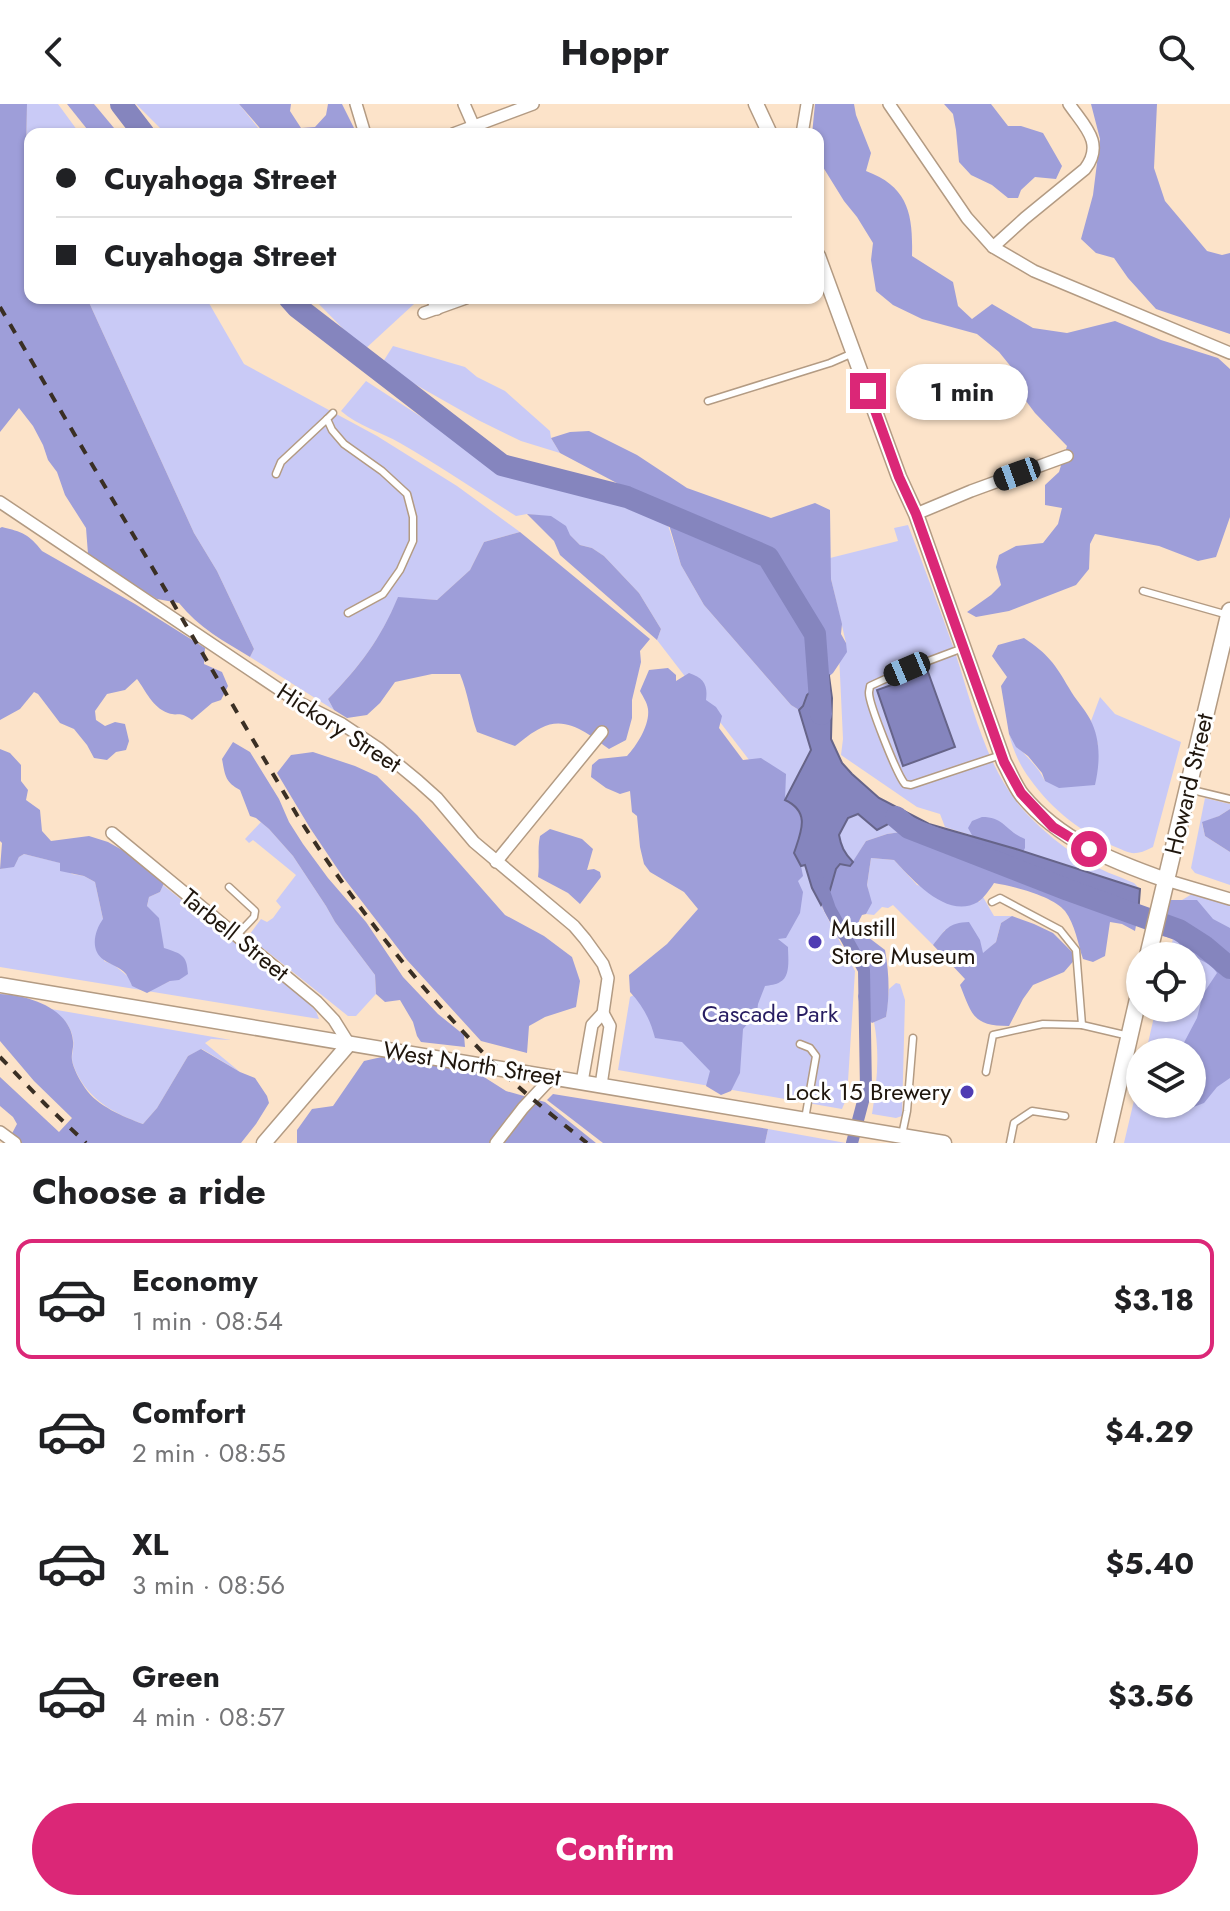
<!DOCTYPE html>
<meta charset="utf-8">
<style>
:root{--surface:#fff;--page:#f2f2f2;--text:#202124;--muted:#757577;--line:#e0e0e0;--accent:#db2777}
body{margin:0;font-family:Jost,sans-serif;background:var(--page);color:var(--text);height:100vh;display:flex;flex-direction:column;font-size:30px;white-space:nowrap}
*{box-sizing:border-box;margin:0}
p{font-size:26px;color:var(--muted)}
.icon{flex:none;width:44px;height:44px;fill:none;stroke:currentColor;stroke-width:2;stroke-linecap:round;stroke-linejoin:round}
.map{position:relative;height:1039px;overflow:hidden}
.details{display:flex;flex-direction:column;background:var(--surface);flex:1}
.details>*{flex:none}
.top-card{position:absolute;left:24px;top:24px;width:800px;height:176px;border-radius:16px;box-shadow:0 2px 6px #0004;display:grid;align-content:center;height:176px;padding:0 32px;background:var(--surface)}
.fabs{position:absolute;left:1126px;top:838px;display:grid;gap:16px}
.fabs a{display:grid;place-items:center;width:80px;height:80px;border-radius:50%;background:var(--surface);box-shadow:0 2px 6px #0004;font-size:40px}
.end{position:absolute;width:36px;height:36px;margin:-18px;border:10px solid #db2777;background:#fff;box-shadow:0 0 0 4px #fff}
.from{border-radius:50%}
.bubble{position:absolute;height:56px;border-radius:28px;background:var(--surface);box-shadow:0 2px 6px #0004;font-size:26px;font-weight:700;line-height:56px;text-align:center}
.car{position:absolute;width:24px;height:48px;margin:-24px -12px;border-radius:10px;box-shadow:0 0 6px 2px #0007;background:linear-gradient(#222 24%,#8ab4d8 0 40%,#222 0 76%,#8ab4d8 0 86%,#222 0)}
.top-card b{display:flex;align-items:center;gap:28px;height:76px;font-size:30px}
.top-card b+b{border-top:2px solid var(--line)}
.top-card i{width:20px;height:20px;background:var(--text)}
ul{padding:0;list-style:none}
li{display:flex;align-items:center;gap:24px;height:120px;margin:0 16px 12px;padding:0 16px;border:4px solid transparent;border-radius:16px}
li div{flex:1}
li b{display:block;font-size:30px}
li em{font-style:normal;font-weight:700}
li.selected{border-color:var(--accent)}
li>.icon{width:72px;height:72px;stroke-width:1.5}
h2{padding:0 32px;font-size:36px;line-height:96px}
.button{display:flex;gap:16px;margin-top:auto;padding:16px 32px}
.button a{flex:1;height:92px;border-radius:48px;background:var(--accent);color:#fff;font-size:32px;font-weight:700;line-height:92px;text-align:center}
header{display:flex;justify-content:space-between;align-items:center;height:104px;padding:0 32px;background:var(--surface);font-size:36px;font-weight:700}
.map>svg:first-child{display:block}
.green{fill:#c9caf6}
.forest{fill:#9e9ed9}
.water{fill:#8585be;stroke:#666489;stroke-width:2}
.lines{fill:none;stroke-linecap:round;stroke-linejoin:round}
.canal{stroke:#8585be;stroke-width:12}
.river{stroke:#8585be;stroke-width:22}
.service-casing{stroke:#b39b83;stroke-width:9}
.minor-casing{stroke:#b39b83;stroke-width:14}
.tertiary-casing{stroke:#b39b83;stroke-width:17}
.secondary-casing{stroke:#b39b83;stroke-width:19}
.service{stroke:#fff;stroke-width:6}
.minor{stroke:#fff;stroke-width:11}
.tertiary{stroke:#fff;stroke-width:14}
.secondary{stroke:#fff;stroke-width:16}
.rail{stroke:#3a2f24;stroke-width:4;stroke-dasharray:10 10;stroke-linecap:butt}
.route{stroke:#db2777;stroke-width:10}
.poi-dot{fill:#4f3cb3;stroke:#fff;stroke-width:3}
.labels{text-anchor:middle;stroke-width:6;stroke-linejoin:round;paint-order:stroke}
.street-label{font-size:24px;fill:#1f160d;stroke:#fff}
.poi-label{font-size:24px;fill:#1f160d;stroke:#fff;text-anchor:start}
.park-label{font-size:24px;fill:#271d61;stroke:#fff}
</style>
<header><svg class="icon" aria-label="back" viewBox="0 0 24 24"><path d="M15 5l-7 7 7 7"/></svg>Hoppr<svg class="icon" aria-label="search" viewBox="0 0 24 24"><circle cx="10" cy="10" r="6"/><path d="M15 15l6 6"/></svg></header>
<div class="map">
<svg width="1230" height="1039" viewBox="0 0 1230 1039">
<rect width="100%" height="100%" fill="#fce3c9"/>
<g class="green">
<polygon points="27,0 58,0 80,30 30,30 30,65 26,51"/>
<polygon points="136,0 239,0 263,30 166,30"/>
<path d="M87 194H206L244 260 377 332 457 382 520 428 484 438 470 466 437 496 398 494C380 536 360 562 328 595L334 606 250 553 254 545 217 467 194 429Z"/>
<polygon points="313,194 409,194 414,200 364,246"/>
<polygon points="393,242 465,263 477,273 505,287 550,327 551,334 560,349 521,337 478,316 381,261"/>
<path d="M366 277 449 331 497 359 494 355 502 361 627 393 664 409 681 461 704 501 791 601 799 606 811 646 803 659 800 670 785 696V670L753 661 657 536 661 525 639 489 604 452 592 444 580 441 551 413 527 410 516 412C478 388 440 362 400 339 381 328 358 322 341 307Z"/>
<path d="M908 421C924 463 940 505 955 548 973 603 986 666 1027 710 1043 727 1064 744 1084 756 1099 766 1118 772 1134 779L1140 785 945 723 940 710 917 703 841 651 843 635 839 550 846 547V539L831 475 830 454 898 437 894 424Z"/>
<path d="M1100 593 1115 610 1181 638 1153 743C1149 745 1141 749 1136 749 1130 750 1123 746 1118 744 1083 730 1052 706 1030 675 1020 662 1013 646 1009 630 1019 648 1036 658 1045 677L1098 641 1091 617Z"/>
<polygon points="747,668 805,761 812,784 855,867 847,993 842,1005 618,966 630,893 794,804"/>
<polygon points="1205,694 1230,700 1230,705 1219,712 1202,719 1205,732 1230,748 1230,781 1195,769 1191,764"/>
<path d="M859 710 877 726 890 719 915 726 887 730 866 737 853 758C844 749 841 742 839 731L848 714Z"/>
<polygon points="261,718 269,725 293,752 326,802 335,818 375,871 376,890 356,912 348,912 264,845 253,839 250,830 261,815 267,818 273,814 281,803 276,797 296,771 253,736 249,739 245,735"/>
<polygon points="24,750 61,759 72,770 84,772 95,778 103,815 104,857 114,861 147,888 170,877 162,836 147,802 149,793 160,788 163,781 301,892 316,907 319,915 0,863 0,765 14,762 19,753"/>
<polygon points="871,754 894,756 917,781 979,798 983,793 994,812 1012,812 1001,819 996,838 983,850 945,826 933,841 893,801 888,804 882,803 874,811 866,810 871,799 867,781"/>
<polygon points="1192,790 1230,800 1230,1039 1124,1039 1140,971 1140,1000 1192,1000 1192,948 1146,948 1156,904 1192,904 1192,852 1169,852 1182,796"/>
<path d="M896 879 900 880 905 896 902 1012 896 1014 872 1010C877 979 880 950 874 918L886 913 889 885Z"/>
<path d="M51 905 231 936 211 935 205 939 240 968 202 945 188 952 157 1004 143 1020C112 1009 84 993 73 960 70 952 75 943 73 935 71 921 62 913 51 905Z"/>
<polygon points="768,1025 846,1039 765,1039"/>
</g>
<g class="forest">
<path d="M0 0H27L26 51 30 65V194H87L194 429 217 467 254 545 250 553C225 538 198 523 179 499L157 495 107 465 88 450 86 424 65 391 57 368 48 356 43 341 33 322 19 304 0 328Z"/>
<polygon points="67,0 94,0 119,30 91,30"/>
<polygon points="239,0 291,0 290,7 301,24 315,23 326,11 328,0 342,0 357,30 265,30"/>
<path d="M815 0H854L856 11 871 49 866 67C909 83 913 111 912 152L953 178 958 202 972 215 992 200 1033 224 1067 229 1115 217 1161 236 1218 254 1230 265V413L1216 453 1198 457 1159 442 1095 430 1090 440 1089 465 1076 481 1009 507 976 513 967 508 991 491 1001 481 996 463 999 451 1016 442 1043 439 1058 420 1062 404 1045 401V381L1059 368 1067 342 1035 309 1020 289 1012 264 999 248 977 230 922 215 893 201 876 187 871 156 873 139 857 113 844 97 818 55V30H812Z"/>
<polygon points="944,0 991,0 1008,22 1021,22 1043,29 1062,62 1056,75 1035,73 1021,86 1018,94 1008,94 992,81 971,71 959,58 956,26 953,10"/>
<polygon points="1091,0 1157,0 1154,64 1165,97 1207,147 1222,151 1230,149 1230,230 1156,205 1128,174 1114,154 1096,149 1081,135 1093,91 1100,35"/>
<polygon points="589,327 637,351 687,384 771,414 815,399 830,406 831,475 842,520 841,530 846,539 847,548 833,569 807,591 803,602 799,606 791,601 704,501 681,461 664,404 560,349 551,334 570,328"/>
<polygon points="527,410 551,412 566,422 570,431 580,441 592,444 604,452 639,489 661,525 657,536 560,451 554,437"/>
<path d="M2 423C22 428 29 430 42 447L135 500 205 544 204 560 222 568 228 582 221 596 212 599 192 616C178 606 179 613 168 609 152 603 146 587 137 575L125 586 107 590 95 607 96 616 105 622 115 618 125 620 129 637 126 646 116 648 107 656 94 654 87 641 74 625 60 619 38 590 34 588 20 605 0 616V424Z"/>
<path d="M520 428 650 535 640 547 641 558 632 596V614L626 636 609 645C590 631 566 610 541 624 532 628 523 636 515 642L477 628C470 609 468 589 460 570H432L395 578 380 599 367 611 347 614 334 606 328 595C360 562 380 536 398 493L437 496 470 466 484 438Z"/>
<path d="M1024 534C1048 550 1055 560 1069 584 1075 595 1084 604 1090 615 1101 636 1100 659 1095 681L1059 684 1045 677 1042 669 1028 652 1016 643 1009 630 1001 582 1007 573 992 552 998 541Z"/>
<path d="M668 564 676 571V577L689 569C704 574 708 581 706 596L716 603 722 612 719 624 743 656 761 654 786 670 785 696C810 709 801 727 794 749L801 762 803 772 798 777 803 788 800 809 786 834 778 835 788 843C788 853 791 873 780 878 776 881 770 881 765 882L758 900 757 909 743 925 740 969 731 987 721 991 706 982 710 967 682 938 655 934C650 915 643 902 630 888L629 871 667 840 698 805 684 788 650 768 644 760 640 743 637 712 632 708 630 687 620 690 606 684 591 673 592 661 599 655 627 652C637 641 650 621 648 605 647 598 643 593 640 587L649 566Z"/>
<path d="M233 638 250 648 279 695 289 718 303 740 328 774 366 818 403 873 438 910 464 931 465 943 421 938 417 932 413 918 400 896 385 898 376 890 375 871 335 818 326 802 293 752 269 725 256 714 250 712 240 686C225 678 225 671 222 655Z"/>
<path d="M0 645 10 649 21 661V677L28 686 26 696 40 706 42 727 51 737 89 732 108 738 124 747 147 754 159 760 168 770 160 788 149 793 147 802 159 814 164 844C182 850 187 851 188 870L179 876 170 877 147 889 132 882C132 881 127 871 126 870 120 863 111 861 104 856 89 846 95 826 103 815L95 778 84 772 60 767V759L24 750 19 753 14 763 0 765 2 739 0 737Z"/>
<polygon points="313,648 355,662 377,672 417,711 505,811 544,832 572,853 580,877 576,903 545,913 529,922 527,949 481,937 407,856 343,773 310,724 277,669 291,651"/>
<polygon points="1230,705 1230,748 1205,732 1202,718 1219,712"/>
<path d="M982 713C1005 713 1005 727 1025 735V744L1021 752 973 733 968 724 972 717Z"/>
<path d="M550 725 582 735 593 745 587 766 594 765 600 768 601 773 580 800 568 789 538 773C540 759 537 746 540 732Z"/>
<path d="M915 726 1138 811 1135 827 1122 820 1110 818 1105 852 1093 858 1083 855C1078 840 1075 820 1065 807 1053 792 1013 782 994 779 990 785 984 794 978 798 947 816 913 776 894 756L871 754 867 781 872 799 866 810 862 811C854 826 858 829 839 835L821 801 830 786 836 765 840 760 850 762 866 737 887 730Z"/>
<polygon points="1161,796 1197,796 1213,815 1230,824 1230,974 1217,983 1204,999 1191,1004 1185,1000 1192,1000 1192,948 1179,948 1197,914 1203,890 1217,869 1212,862 1184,847 1176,835 1153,830"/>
<path d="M1012 812 1034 820 1053 829 1077 853 1064 868 1033 881 1023 895 1009 922C973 922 972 911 960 881L965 875 933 841C946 825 948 819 969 818L980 836 983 849 996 838 1001 819Z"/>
<path d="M864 830 885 846C889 869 890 890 886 913L872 919 861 908 858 892 862 881 856 859 849 845 852 834Z"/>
<path d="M0 890C28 891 70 904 73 937 74 943 71 949 72 956 73 964 80 977 85 984 97 1002 124 1013 143 1020L157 1004 188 952 201 945 240 968 255 974 267 992 269 999 256 1020 241 1039H7L17 1020 13 1013 0 1002V973L59 1028 72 1014 34 977 0 937Z"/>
<polygon points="386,952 473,966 506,987 545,998 596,1039 297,1039 297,1026 312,1005 333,1002 364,957"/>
<polygon points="553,990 768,1025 765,1039 603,1039 547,996"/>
</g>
<g class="water">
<polygon points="928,568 955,643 903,662 877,586"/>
<path d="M829 572 832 594 831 635 842 659 852 670 879 694 929 720 1016 745 1140 785 1138 811 910 724 890 719 877 726 858 710 848 714 839 731C841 742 844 749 853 758L850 762 840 760 836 765 830 786 821 801 812 784 805 761 801 762 794 749C801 728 811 708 785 696L811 646 799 606 803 602 807 591Z"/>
</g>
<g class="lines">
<polyline class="canal" points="821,779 830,805 864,866 866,986 852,1039"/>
<g class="river">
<polyline points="121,0 144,30"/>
<polyline points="289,194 297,203 502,361 627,393 768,453 815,530 821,610"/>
<polyline points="896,713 909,724 1068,786 1179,826 1204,842 1230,864"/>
</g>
<g class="service-casing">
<g id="service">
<polyline points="708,297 830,259 853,249"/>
<polyline points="333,309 327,315 332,326 344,340 382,367 407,390 413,413 413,437 400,466 383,490 348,509"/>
<polyline points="276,370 281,358 327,315"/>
<polyline points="1143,487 1228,511"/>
<path d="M963 544 907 565 870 582C870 584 869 586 869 589 869 600 897 671 905 680L911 681 1001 651"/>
<polyline points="1188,685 1230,695"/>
<polyline points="229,783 255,807 254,813 236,832"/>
<polyline points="992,798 1000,794 1060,826 1076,846 1082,921"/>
<polyline points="800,940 810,944 816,952 805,1015"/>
<polyline points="986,968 993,931 1043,920 1082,921 1129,932"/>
<polyline points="902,1031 907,1007 913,934"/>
<polyline points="1010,1039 1014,1019 1032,1007 1065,1012"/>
</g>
</g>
<g class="minor-casing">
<g id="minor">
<polyline points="356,0 365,30"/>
<polyline points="464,0 474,23"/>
<polyline points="889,0 967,114 993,143 1034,167 1230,249"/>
<polyline points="453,30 533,0"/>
<polyline points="802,30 807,0"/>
<path d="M993 143 1025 114 1085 65C1105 39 1084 22 1069 0"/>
<polyline points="432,194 437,205"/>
<polyline points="424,209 466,194"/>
<polyline points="0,398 298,598 342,620 378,644 418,677 437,694 474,738 574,822 585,835 603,860 608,874 603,909 592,921 582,978"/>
<polyline points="916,410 971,387 1067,352"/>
<polyline points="112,729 317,898 334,916 349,940"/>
<polyline points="496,758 602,628"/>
<polyline points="1166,776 1230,795"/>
<polyline points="601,981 610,922 603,909"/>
<polyline points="0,1028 15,1039"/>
<polyline points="496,1039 523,1004 553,972"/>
</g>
</g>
<g class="tertiary-casing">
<g id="tertiary">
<polyline points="756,0 770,30"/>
<path d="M818 152 899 373 916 410 1004 658C1010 669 1015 682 1022 691 1059 736 1112 757 1166 776"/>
<polyline points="0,881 944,1039"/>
<polyline points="264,1039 349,940"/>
</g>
</g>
<g class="secondary-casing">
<g id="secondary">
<polyline points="1148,852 1230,507"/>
<polyline points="1105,1039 1140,886"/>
</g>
</g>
<use href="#service" class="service"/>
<use href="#minor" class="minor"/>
<use href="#tertiary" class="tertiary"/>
<use href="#secondary" class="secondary"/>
<g class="rail">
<path d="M0 203 297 711C355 802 421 887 498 964 526 991 557 1015 587 1039"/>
<polyline points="0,953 46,1001 86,1039"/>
</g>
</g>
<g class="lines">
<polyline class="route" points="868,287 899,373 916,410 1004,658 1021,689 1053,723 1089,745"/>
</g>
<g class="poi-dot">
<circle cx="815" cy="838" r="8"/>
<circle cx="967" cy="988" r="8"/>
</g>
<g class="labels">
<g class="street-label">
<text transform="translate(339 624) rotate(33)" y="8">Hickory Street</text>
<text transform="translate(1189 680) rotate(-77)" y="8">Howard Street</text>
<text transform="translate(235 831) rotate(39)" y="8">Tarbell Street</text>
<text transform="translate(472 960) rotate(9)" y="8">West North Street</text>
</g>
<g class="poi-label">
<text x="831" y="832">Mustill<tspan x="831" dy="28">Store Museum</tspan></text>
<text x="951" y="996" text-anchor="end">Lock 15 Brewery</text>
</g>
<g class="park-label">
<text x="770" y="918">Cascade Park</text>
</g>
</g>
</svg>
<div class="fabs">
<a><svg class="icon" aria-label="locate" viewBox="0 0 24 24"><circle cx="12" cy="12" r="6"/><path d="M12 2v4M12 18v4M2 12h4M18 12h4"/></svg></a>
<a><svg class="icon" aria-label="layers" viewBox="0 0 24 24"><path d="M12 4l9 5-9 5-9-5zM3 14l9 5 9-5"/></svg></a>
</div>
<i class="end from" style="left:1089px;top:745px"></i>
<i class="end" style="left:868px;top:287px"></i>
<div class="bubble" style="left:896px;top:260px;width:132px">1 min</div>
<i class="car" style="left:1017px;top:370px;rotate:250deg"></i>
<i class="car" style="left:907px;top:565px;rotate:247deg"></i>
<div class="top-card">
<b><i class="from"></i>Cuyahoga Street</b>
<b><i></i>Cuyahoga Street</b>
</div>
</div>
<section class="details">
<h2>Choose a ride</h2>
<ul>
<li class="selected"><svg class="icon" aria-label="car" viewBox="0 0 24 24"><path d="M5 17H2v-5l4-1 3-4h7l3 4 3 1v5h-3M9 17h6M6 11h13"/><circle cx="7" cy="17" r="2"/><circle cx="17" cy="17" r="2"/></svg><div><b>Economy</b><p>1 min · 08:54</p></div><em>$3.18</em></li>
<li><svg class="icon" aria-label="car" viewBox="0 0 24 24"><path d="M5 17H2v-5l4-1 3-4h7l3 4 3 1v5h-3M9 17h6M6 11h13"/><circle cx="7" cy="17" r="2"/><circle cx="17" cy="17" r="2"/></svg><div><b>Comfort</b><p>2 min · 08:55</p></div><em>$4.29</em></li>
<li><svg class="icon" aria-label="car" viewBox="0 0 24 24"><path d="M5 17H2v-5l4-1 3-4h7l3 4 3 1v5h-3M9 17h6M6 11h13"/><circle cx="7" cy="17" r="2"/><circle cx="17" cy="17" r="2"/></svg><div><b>XL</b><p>3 min · 08:56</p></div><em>$5.40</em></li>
<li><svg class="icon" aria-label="car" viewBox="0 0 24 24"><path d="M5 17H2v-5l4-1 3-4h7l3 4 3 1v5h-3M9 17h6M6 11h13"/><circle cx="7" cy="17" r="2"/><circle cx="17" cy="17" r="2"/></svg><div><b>Green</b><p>4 min · 08:57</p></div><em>$3.56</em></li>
</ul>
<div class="button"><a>Confirm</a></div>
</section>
